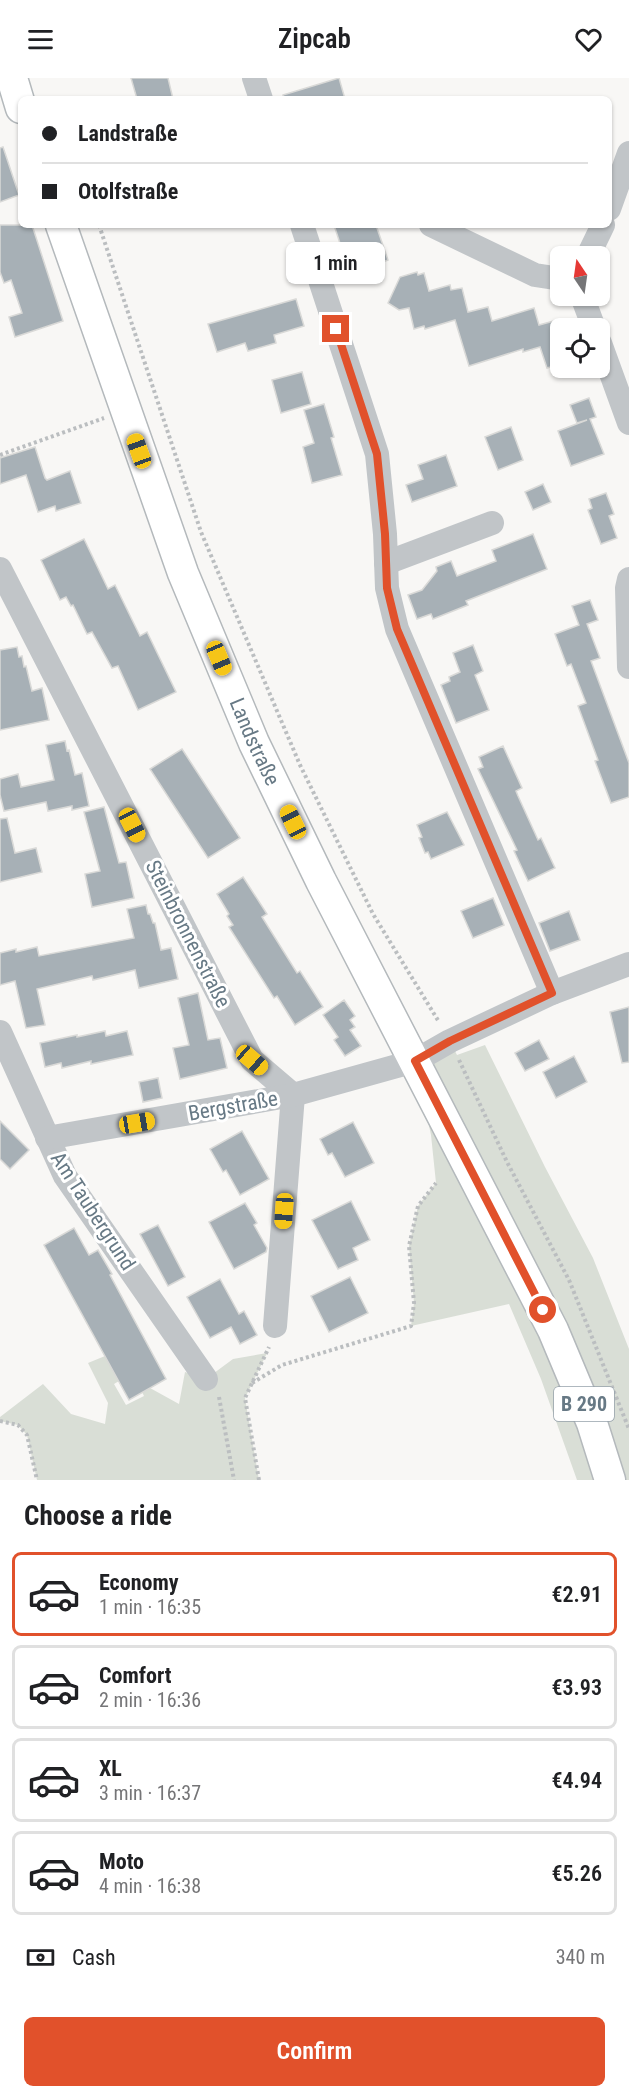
<!DOCTYPE html>
<meta charset="utf-8">
<style>
:root{--surface:#fff;--page:#f2f2f2;--text:#202124;--muted:#757577;--line:#e0e0e0;--accent:#e1512b}
body{margin:0;font-family:"Roboto Condensed",sans-serif;background:var(--page);color:var(--text);height:100vh;display:flex;flex-direction:column;font-size:22px;white-space:nowrap}
*{box-sizing:border-box;margin:0}
p{font-size:20px;color:var(--muted)}
.icon{flex:none;width:33px;height:33px;fill:none;stroke:currentColor;stroke-width:2;stroke-linecap:round;stroke-linejoin:round}
.map{position:relative;height:1402px;overflow:hidden}
.side{display:flex;flex-direction:column;background:var(--surface);flex:1}
.side>*{flex:none}
.guide{position:absolute;left:18px;top:18px;width:594px;height:132px;border-radius:9px;box-shadow:0 2px 4px #0004;display:grid;align-content:center;height:132px;padding:0 24px;background:var(--surface)}
.needle{width:39px;rotate:347deg}
.tools{position:absolute;left:550px;top:168px;display:grid;gap:12px}
.tools a{display:grid;place-items:center;width:60px;height:60px;border-radius:9px;background:var(--surface);box-shadow:0 2px 4px #0004;font-size:30px}
.end{position:absolute;width:27px;height:27px;margin:-14px;border:8px solid #e1512b;background:#fff;box-shadow:0 0 0 3px #fff}
.from{border-radius:50%}
.bubble{position:absolute;height:42px;border-radius:9px;background:var(--surface);box-shadow:0 2px 4px #0004;font-size:20px;font-weight:600;line-height:42px;text-align:center}
.car{position:absolute;width:18px;height:36px;margin:-18px -9px;border-radius:8px;box-shadow:0 0 4px 2px #0007;background:linear-gradient(#f5c518 24%,#345 0 40%,#f5c518 0 76%,#345 0 86%,#f5c518 0)}
.guide b{display:flex;align-items:center;gap:21px;height:57px;font-size:22px}
.guide b+b{border-top:2px solid var(--line)}
.guide i{width:15px;height:15px;background:var(--text)}
ul{padding:0;list-style:none}
li{display:flex;align-items:center;gap:18px;height:84px;margin:0 12px 9px;padding:0 12px;border:3px solid var(--line);border-radius:9px}
li div{flex:1}
li b{display:block;font-size:22px}
li em{font-style:normal;font-weight:600}
li.current{border-color:var(--accent)}
li>.icon{width:54px;height:54px;stroke-width:1.5}
h2{padding:0 24px;font-size:27px;line-height:72px}
.pay{display:flex;align-items:center;gap:15px;height:66px;padding:0 24px;font-size:22px}
.pay p{margin-inline-start:auto}
.button{display:flex;gap:12px;margin-top:auto;padding:12px 24px}
.button a{flex:1;height:69px;border-radius:9px;background:var(--accent);color:#fff;font-size:24px;font-weight:600;line-height:69px;text-align:center}
header{display:flex;justify-content:space-between;align-items:center;height:78px;padding:0 24px;background:var(--surface);font-size:27px;font-weight:600}
.map>svg:first-child{display:block}
.green{fill:#d9ded6}
.building{fill:#a7b0b6;stroke:#d9d9d7;stroke-width:1.5}
.lines{fill:none;stroke-linecap:round;stroke-linejoin:round}
.major-casing{stroke:#b4b9bc;stroke-width:33}
.path{stroke:#bbbec0;stroke-width:4;stroke-dasharray:3 3;stroke-linecap:butt}
.minor{stroke:#c1c5c8;stroke-width:24}
.major{stroke:#fff;stroke-width:30}
.route{stroke:#e1512b;stroke-width:8}
.labels{text-anchor:middle;stroke-width:6;stroke-linejoin:round;paint-order:stroke}
.shield{fill:#fff;stroke:#95a1aa;stroke-width:1.5}
.shield-label{font-size:20px;font-weight:bold;fill:#677985}
.street-label{font-size:21px;fill:#677985;stroke:#fff}
</style>
<header><svg class="icon" aria-label="menu" viewBox="0 0 24 24"><path d="M4 6h16M4 12h16M4 18h16"/></svg>Zipcab<svg class="icon" aria-label="heart" viewBox="0 0 24 24"><path d="M12 20l-8-8c-3-5 5-10 8-4 3-6 11-1 8 4z"/></svg></header>
<div class="map">
<svg width="629" height="1402" viewBox="0 0 629 1402">
<rect width="100%" height="100%" fill="#f8f7f5"/>
<g class="green">
<polygon points="450,963 457,977 485,967 545,1089 593,1180 629,1271 629,1402 577,1402 541,1301 509,1226 411,1248 414,1225 409,1168 418,1128 436,1105 431,1057 415,983"/>
<polygon points="267,1275 245,1320 259,1402 37,1402 27,1357 18,1347 0,1343 0,1339 43,1306 71,1336 105,1346 108,1325 88,1285 105,1278 119,1303 114,1306 126,1327 144,1318 142,1314 150,1310 179,1326 185,1294 206,1301 233,1281"/>
</g>
<g class="building">
<polygon points="131,0 168,0 173,21 137,21"/>
<polygon points="339,0 345,21 284,21 283,17"/>
<polygon points="3,69 19,117 0,124 0,70"/>
<polygon points="0,147 32,147 63,243 15,259 9,239 22,235 11,202 4,205 0,194"/>
<polygon points="334,147 376,147 388,182 350,196"/>
<polygon points="417,194 418,197 424,195 429,213 450,207 451,212 462,210 468,234 488,229 492,243 534,230 539,247 561,241 561,286 547,290 540,269 523,274 523,271 469,288 455,242 425,251 424,248 414,251 409,230 399,232 388,225 400,199"/>
<polygon points="296,221 304,248 274,257 276,265 248,273 245,265 217,274 208,246"/>
<polygon points="302,294 311,326 281,335 272,302"/>
<polygon points="589,320 596,339 590,341 604,376 571,388 558,353 587,342 577,345 570,327"/>
<polygon points="324,326 334,359 331,360 342,397 312,405 303,369 314,365 304,332"/>
<polygon points="511,349 523,382 498,392 485,359"/>
<polygon points="35,369 45,400 47,402 70,393 81,425 56,433 55,428 38,434 26,397 0,406 0,380"/>
<polygon points="446,377 457,408 412,424 406,407 423,401 418,387"/>
<polygon points="543,406 551,424 533,432 525,414"/>
<polygon points="606,415 614,436 609,438 617,460 601,466 588,432 592,430 589,421"/>
<polygon points="533,456 547,491 466,523 468,527 433,541 431,536 417,541 408,517 422,512 437,493 436,489 451,483 457,498 496,483 492,472"/>
<polygon points="84,461 108,511 115,507 140,558 147,554 176,614 138,632 118,588 112,590 92,554 87,556 73,527 71,528 66,519 60,522 41,482"/>
<polygon points="590,522 598,542 587,546 600,580 591,583 629,685 629,719 611,725 595,683 598,682 578,628 586,625 571,586 567,588 555,556 579,547 572,528"/>
<polygon points="473,567 483,593 475,597 489,632 456,645 441,607 450,603 449,599 460,594 453,575"/>
<polygon points="17,569 19,579 22,578 24,589 26,588 32,613 42,610 49,642 0,652 0,572"/>
<polygon points="65,663 67,673 69,672 75,697 82,695 89,728 72,732 72,728 48,733 46,724 4,733 0,717 0,701 18,696 21,709 54,702 46,667"/>
<polygon points="503,668 522,710 516,713 518,718 538,762 541,760 555,790 528,803 514,773 517,772 478,691 483,689 479,679"/>
<polygon points="182,671 240,760 208,780 150,691"/>
<polygon points="104,729 119,785 126,784 134,820 92,829 85,796 100,793 84,734"/>
<polygon points="447,734 464,767 431,781 428,774 425,775 419,760 422,759 417,747"/>
<polygon points="7,740 15,775 36,770 42,794 0,804 0,741"/>
<polygon points="243,799 267,836 262,839 297,895 300,893 323,929 295,947 277,918 274,920 229,849 233,847 227,838 229,836 217,816"/>
<polygon points="493,820 504,847 473,860 461,833"/>
<polygon points="146,827 148,836 150,836 153,845 155,845 161,872 171,870 178,901 139,910 135,892 93,902 92,898 37,911 45,947 26,950 15,903 0,907 0,875 16,871 16,874 37,869 39,878 134,860 127,831"/>
<polygon points="569,833 580,862 550,873 539,845"/>
<polygon points="198,915 208,962 220,960 227,990 180,1001 173,970 189,967 178,920"/>
<polygon points="344,922 355,938 350,942 355,949 350,952 361,968 345,978 334,962 338,959 323,937"/>
<polygon points="629,929 629,984 622,985 610,934"/>
<polygon points="105,953 106,958 127,953 133,977 91,986 91,983 62,990 61,985 45,989 40,965 77,957 77,959"/>
<polygon points="539,962 549,981 525,993 515,975"/>
<polygon points="574,978 587,1004 556,1020 543,994"/>
<polygon points="158,1000 162,1020 143,1024 139,1004"/>
<polygon points="0,1043 29,1072 10,1091 0,1081"/>
<polygon points="353,1044 374,1085 345,1099 332,1075 328,1077 320,1061"/>
<polygon points="242,1053 269,1101 240,1117 226,1092 223,1094 210,1071"/>
<polygon points="351,1123 370,1162 353,1170 358,1182 338,1191 312,1142"/>
<polygon points="245,1125 257,1145 254,1147 267,1170 266,1174 234,1191 209,1144"/>
<polygon points="158,1147 185,1199 168,1208 140,1156"/>
<polygon points="74,1150 89,1177 98,1172 112,1196 110,1197 166,1301 129,1322 44,1167"/>
<polygon points="350,1199 368,1235 329,1254 311,1218"/>
<polygon points="220,1201 239,1236 244,1233 257,1257 240,1266 231,1249 210,1260 187,1219"/>
</g>
<g class="lines">
<g class="major-casing">
<g id="major">
<polyline points="12,0 21,30"/>
<path id="s1" d="M61 147 183 495 254 665 321 803 553 1252 592 1345 610 1402"/>
</g>
</g>
<g class="path">
<polyline points="99,147 201,454 300,687 373,836 439,944"/>
<polyline points="0,377 104,340"/>
<polyline points="459,982 507,1084 569,1202 629,1351"/>
<polyline points="252,1305 282,1287 411,1248 414,1225 409,1168 418,1128 436,1105"/>
<polyline points="219,1319 234,1402"/>
<polyline points="0,1343 18,1347 27,1357 37,1402"/>
<polyline points="259,1402 245,1320 269,1269"/>
</g>
<g class="minor">
<polyline points="254,0 261,21"/>
<polyline points="609,131 629,75"/>
<polyline points="302,147 377,376 385,456 387,510 397,551 552,915"/>
<polyline points="431,147 535,197 561,201"/>
<polyline points="588,178 603,147"/>
<polyline points="582,218 594,250"/>
<polyline points="600,265 629,345"/>
<polyline points="386,485 492,445"/>
<polyline points="0,491 252,982 293,1017 275,1248"/>
<polyline points="629,501 627,510 629,589"/>
<polyline points="0,954 65,1098 206,1301"/>
<polyline points="47,1060 293,1017 415,983 450,963 552,915 629,886"/>
</g>
<use href="#major" class="major"/>
</g>
<g class="lines">
<polyline class="route" points="336,251 377,376 385,456 387,510 397,551 552,915 450,963 415,983 543,1232"/>
</g>
<g class="labels">
<rect class="shield" x="554" y="1309" width="60" height="34" rx="4.5"/>
<g class="shield-label">
<text x="584" y="1333">B 290</text>
</g>
<g class="street-label">
<text dy="7" stroke="none"><textPath href="#s1" startOffset="552">Landstraße</textPath></text>
<text transform="translate(188 856) rotate(63)" y="7">Steinbronnenstraße</text>
<text transform="translate(233 1028) rotate(-10)" y="7">Bergstraße</text>
<text transform="translate(93 1133) rotate(57)" y="7">Am Taubergrund</text>
</g>
</g>
</svg>
<div class="tools">
<a><svg class="needle" viewBox="-14 -14 28 28"><path d="M0-13l5 13h-10z" fill="#e53935"/><path d="M0 13l5-13h-10z" fill="#757577"/></svg></a>
<a><svg class="icon" aria-label="locate" viewBox="0 0 24 24"><circle cx="12" cy="12" r="6"/><path d="M12 2v4M12 18v4M2 12h4M18 12h4"/></svg></a>
</div>
<i class="end from" style="left:543px;top:1232px"></i>
<i class="end" style="left:336px;top:251px"></i>
<div class="bubble" style="left:286px;top:164px;width:99px">1 min</div>
<i class="car" style="left:139px;top:373px;rotate:340deg"></i>
<i class="car" style="left:219px;top:580px;rotate:157deg"></i>
<i class="car" style="left:293px;top:744px;rotate:334deg"></i>
<i class="car" style="left:132px;top:747px;rotate:153deg"></i>
<i class="car" style="left:252px;top:982px;rotate:131deg"></i>
<i class="car" style="left:137px;top:1045px;rotate:80deg"></i>
<i class="car" style="left:284px;top:1133px;rotate:184deg"></i>
<div class="guide">
<b><i class="from"></i>Landstraße</b>
<b><i></i>Otolfstraße</b>
</div>
</div>
<section class="side">
<h2>Choose a ride</h2>
<ul>
<li class="current"><svg class="icon" aria-label="car" viewBox="0 0 24 24"><path d="M5 17H2v-5l4-1 3-4h7l3 4 3 1v5h-3M9 17h6M6 11h13"/><circle cx="7" cy="17" r="2"/><circle cx="17" cy="17" r="2"/></svg><div><b>Economy</b><p>1 min · 16:35</p></div><em>€2.91</em></li>
<li><svg class="icon" aria-label="car" viewBox="0 0 24 24"><path d="M5 17H2v-5l4-1 3-4h7l3 4 3 1v5h-3M9 17h6M6 11h13"/><circle cx="7" cy="17" r="2"/><circle cx="17" cy="17" r="2"/></svg><div><b>Comfort</b><p>2 min · 16:36</p></div><em>€3.93</em></li>
<li><svg class="icon" aria-label="car" viewBox="0 0 24 24"><path d="M5 17H2v-5l4-1 3-4h7l3 4 3 1v5h-3M9 17h6M6 11h13"/><circle cx="7" cy="17" r="2"/><circle cx="17" cy="17" r="2"/></svg><div><b>XL</b><p>3 min · 16:37</p></div><em>€4.94</em></li>
<li><svg class="icon" aria-label="car" viewBox="0 0 24 24"><path d="M5 17H2v-5l4-1 3-4h7l3 4 3 1v5h-3M9 17h6M6 11h13"/><circle cx="7" cy="17" r="2"/><circle cx="17" cy="17" r="2"/></svg><div><b>Moto</b><p>4 min · 16:38</p></div><em>€5.26</em></li>
</ul>
<div class="pay"><svg class="icon" aria-label="cash" viewBox="0 0 24 24"><path d="M3 7h18v10H3z"/><circle cx="12" cy="12" r="2"/></svg>Cash<p>340 m</p></div>
<div class="button"><a>Confirm</a></div>
</section>
